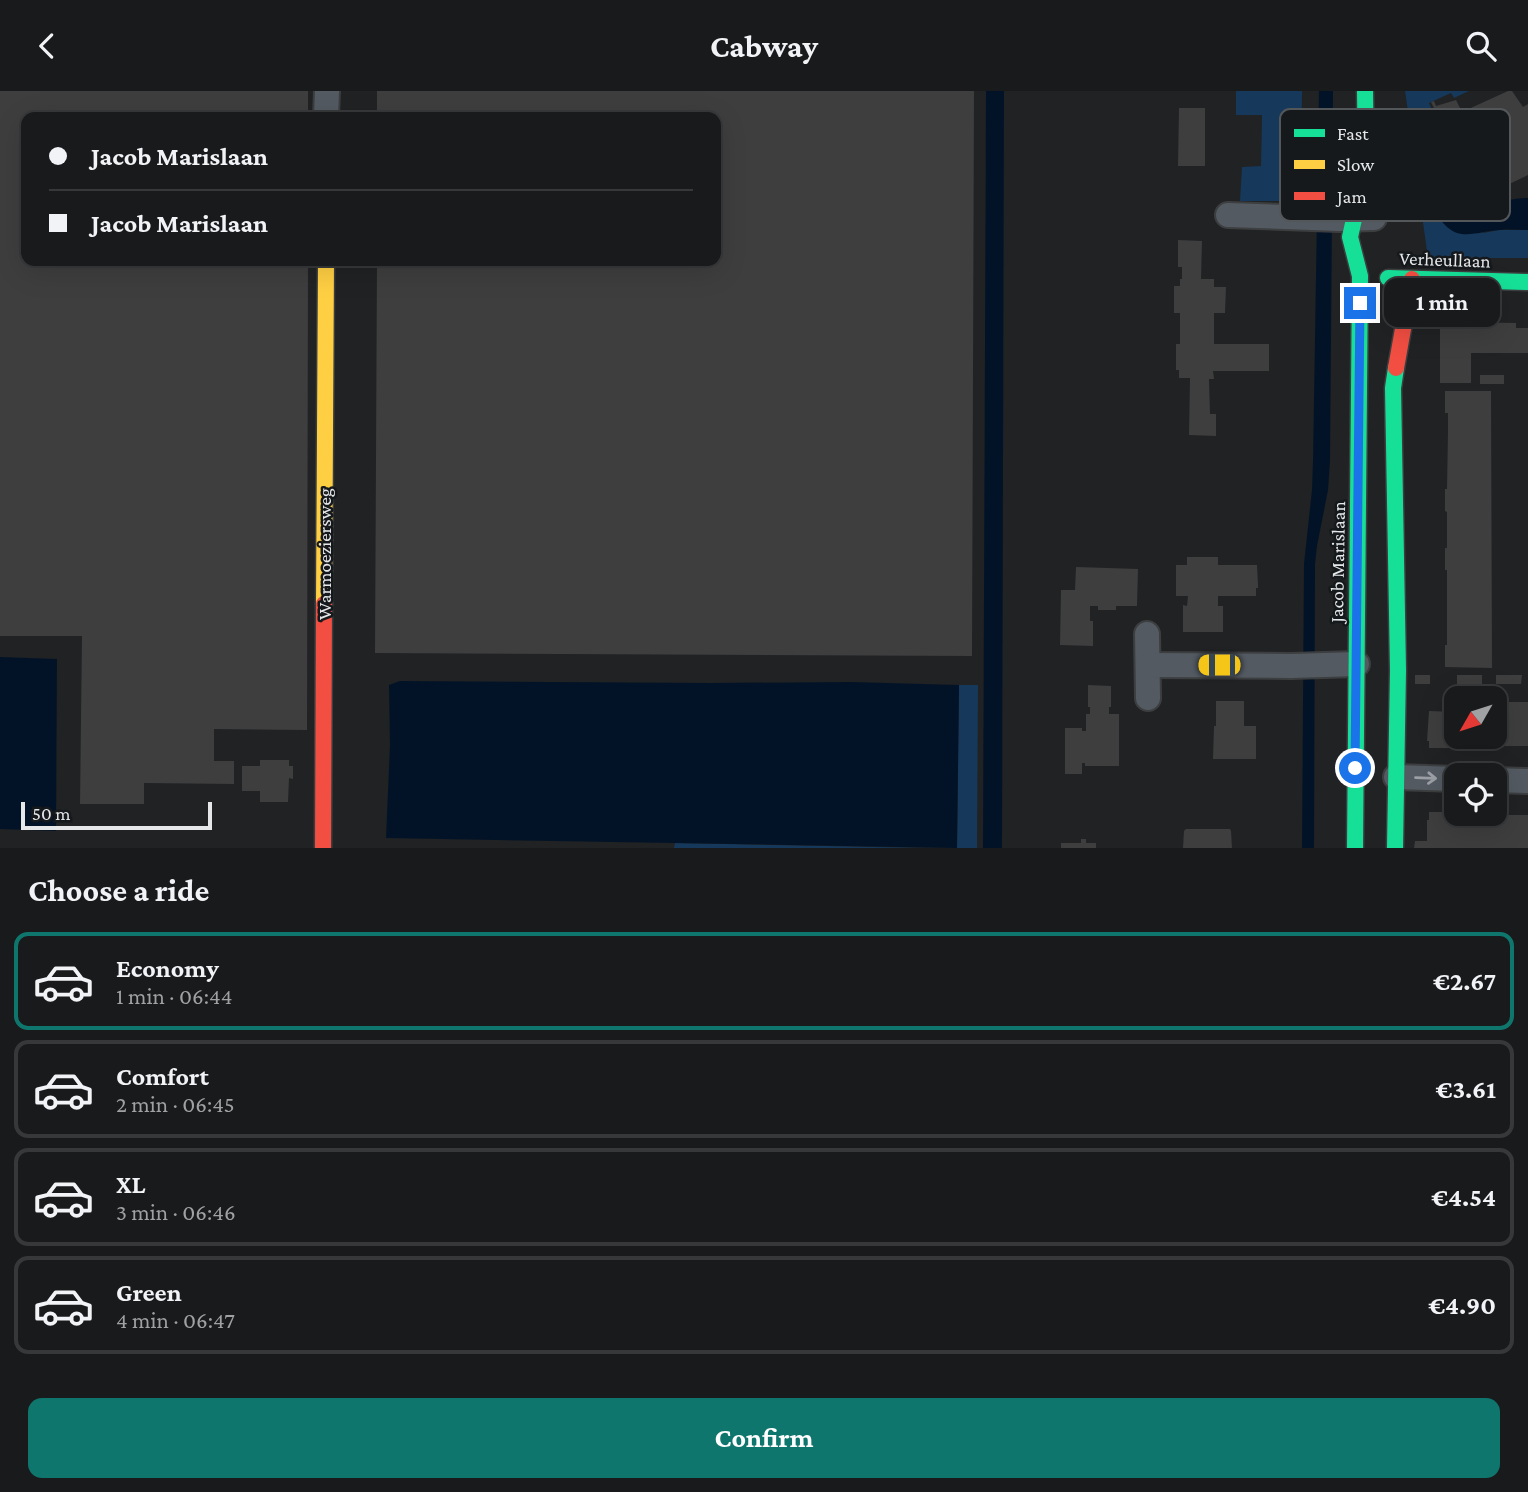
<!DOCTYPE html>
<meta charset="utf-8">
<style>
:root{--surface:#181a1b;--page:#252728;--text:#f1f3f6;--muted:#9fa1a3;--line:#36383a;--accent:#0f766e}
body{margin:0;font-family:"Crimson Pro",serif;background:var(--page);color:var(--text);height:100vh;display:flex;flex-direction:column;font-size:26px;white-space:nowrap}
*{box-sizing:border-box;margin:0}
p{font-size:23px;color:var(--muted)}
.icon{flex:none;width:38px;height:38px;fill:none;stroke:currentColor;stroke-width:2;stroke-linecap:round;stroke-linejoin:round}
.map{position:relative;height:757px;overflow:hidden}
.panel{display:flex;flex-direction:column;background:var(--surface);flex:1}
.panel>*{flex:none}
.banner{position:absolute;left:21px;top:21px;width:700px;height:154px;border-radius:14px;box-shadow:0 7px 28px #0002,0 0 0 2px var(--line);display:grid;align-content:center;height:154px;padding:0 28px;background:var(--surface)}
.needle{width:46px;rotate:231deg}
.buttons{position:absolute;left:1444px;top:595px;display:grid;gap:14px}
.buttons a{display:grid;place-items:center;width:63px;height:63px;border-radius:14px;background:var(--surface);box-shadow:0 7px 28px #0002,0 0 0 2px var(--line);font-size:35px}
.scale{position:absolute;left:21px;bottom:18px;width:191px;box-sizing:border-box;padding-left:7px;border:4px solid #e5e7e9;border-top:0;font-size:19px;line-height:24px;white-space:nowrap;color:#e5e7e9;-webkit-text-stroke:5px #16191c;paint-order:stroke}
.end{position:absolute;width:32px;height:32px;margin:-16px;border:9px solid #1a73e8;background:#fff;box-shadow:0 0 0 4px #fff}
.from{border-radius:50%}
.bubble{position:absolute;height:49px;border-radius:14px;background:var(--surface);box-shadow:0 7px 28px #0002,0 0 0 2px var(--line);font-size:23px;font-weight:700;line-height:49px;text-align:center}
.car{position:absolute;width:21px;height:42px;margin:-21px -10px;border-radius:9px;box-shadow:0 0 5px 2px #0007;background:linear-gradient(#f5c518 24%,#345 0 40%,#f5c518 0 76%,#345 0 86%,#f5c518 0)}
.banner b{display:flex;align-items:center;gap:24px;height:66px;font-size:26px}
.banner b+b{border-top:2px solid var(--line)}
.banner i{width:18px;height:18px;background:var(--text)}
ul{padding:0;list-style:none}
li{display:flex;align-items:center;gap:21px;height:98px;margin:0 14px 10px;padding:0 14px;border:4px solid var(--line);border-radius:14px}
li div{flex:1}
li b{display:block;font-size:26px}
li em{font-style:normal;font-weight:700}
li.on{border-color:var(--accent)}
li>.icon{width:63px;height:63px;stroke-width:1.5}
h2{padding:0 28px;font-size:32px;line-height:84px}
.action{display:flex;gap:14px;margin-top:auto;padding:14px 28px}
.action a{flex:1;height:80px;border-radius:14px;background:var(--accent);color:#fff;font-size:28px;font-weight:700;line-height:80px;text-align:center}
header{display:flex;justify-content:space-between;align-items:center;height:91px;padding:0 28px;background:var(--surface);font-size:32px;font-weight:700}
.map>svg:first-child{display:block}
.green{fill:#16385a}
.water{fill:#031327}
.building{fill:#3e3e3f}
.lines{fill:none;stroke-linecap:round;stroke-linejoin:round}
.street-casing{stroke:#3c3e3f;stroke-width:28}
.fast-casing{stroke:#3c3e3f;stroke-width:19}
.slow-casing{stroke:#3c3e3f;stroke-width:19}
.jam-casing{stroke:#3c3e3f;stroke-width:19}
.street{stroke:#535a62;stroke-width:24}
.fast{stroke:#16e098;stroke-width:16}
.slow{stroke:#ffcf43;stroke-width:16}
.jam{stroke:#f24e42;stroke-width:16}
.oneway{stroke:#9ca0a6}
.route{stroke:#1a73e8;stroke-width:9}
.labels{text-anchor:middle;stroke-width:5;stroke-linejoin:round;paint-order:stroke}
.street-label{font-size:19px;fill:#e5e7e9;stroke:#16191c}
.key{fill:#16191c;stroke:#54575a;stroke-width:2}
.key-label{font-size:19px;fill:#e5e7e9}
</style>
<header><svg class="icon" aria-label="back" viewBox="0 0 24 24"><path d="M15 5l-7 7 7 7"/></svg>Cabway<svg class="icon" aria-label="search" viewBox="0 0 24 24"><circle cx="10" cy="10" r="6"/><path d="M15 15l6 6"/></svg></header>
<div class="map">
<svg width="1528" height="757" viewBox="0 0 1528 757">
<rect width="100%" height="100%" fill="#202224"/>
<g class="green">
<polygon points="1236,0 1302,0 1301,110 1240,110 1242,76 1261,75 1262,24 1236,24"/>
<polygon points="1405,0 1469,0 1454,7 1451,2 1429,12 1451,62 1417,71 1415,69"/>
<polygon points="1454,68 1464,87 1454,89 1483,142 1499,139 1528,139 1528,167 1428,167 1416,82 1418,79"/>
<polygon points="959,594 978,594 977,757 957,757"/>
<polygon points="675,752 926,757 674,757"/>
</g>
<g class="water">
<polygon points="986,0 1004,0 1002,757 983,757"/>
<polygon points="1319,0 1333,0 1330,370 1328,399 1317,455 1315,473 1314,757 1302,757 1304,473 1312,399 1313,370"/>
<path d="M1467 86 1486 128 1488 127 1486 122C1504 110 1506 108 1528 107V139C1519 139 1509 138 1500 139 1488 139 1470 146 1457 142 1451 140 1443 133 1440 128 1427 104 1445 91 1467 86Z"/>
<polygon points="0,566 57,568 56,740 0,738"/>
<polygon points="400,590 711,592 851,591 959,594 957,757 386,747 390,654 389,594"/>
</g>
<g class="building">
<polygon points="0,0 308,0 308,26 26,26 26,170 308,170 307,639 214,638 214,670 234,670 234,693 144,692 144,713 80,713 82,545 0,545"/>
<polygon points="377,0 974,0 972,565 375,562 377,170 716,170 716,26 377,26"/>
<polygon points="1508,0 1512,0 1523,16 1528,13 1528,84 1497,99 1503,110 1486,122 1488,127 1486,128 1431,11 1434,10 1436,15 1456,9 1462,21"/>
<polygon points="1179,17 1205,17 1205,75 1178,75"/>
<polygon points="1178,149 1202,150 1201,188 1214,188 1214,196 1226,196 1225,222 1214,222 1214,253 1269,253 1269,280 1213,280 1214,288 1209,288 1210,323 1216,323 1216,345 1189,344 1190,287 1179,287 1179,279 1176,279 1176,253 1180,253 1180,222 1174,222 1174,195 1180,195 1180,188 1182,188 1182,176 1178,176"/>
<polygon points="1458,231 1516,232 1516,237 1528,237 1528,262 1471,262 1471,292 1440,292 1440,235 1458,235"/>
<rect x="1480" y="284" width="24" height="9"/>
<polygon points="1445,300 1491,300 1492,577 1445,576 1445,554 1447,554 1447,479 1445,479 1445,457 1447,457 1447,421 1445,420 1445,398 1447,398 1448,340 1448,322 1445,322"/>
<polygon points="1187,466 1218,466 1218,474 1257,474 1258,494 1258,497 1256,497 1256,505 1218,505 1218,515 1223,515 1223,541 1183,541 1183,514 1187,515 1188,505 1176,505 1176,474 1187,474"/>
<polygon points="1076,476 1138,478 1137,515 1116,515 1116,519 1098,519 1098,515 1090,515 1090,530 1093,530 1093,555 1060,554 1061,499 1075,499"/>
<rect x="1415" y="584" width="15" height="9"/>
<rect x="1457" y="584" width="25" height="9"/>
<polygon points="1496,584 1522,584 1521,593 1496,593"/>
<polygon points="1088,594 1111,595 1111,616 1109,616 1109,623 1119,623 1119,675 1085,675 1085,672 1082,672 1082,683 1065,683 1065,637 1082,637 1082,640 1086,640 1086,623 1090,623 1090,616 1088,616"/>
<polygon points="1216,610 1244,610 1244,635 1256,635 1256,668 1213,668 1214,635 1216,635"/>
<polygon points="1494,611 1528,611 1528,655 1451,655 1451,657 1429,657 1429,650 1427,650 1429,620 1456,621 1456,646 1494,646"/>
<polygon points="260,669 289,669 289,675 293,675 293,688 289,687 288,711 260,711 260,700 242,700 242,675 260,675"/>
<polygon points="1429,721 1451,721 1451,724 1528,724 1528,757 1414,757 1415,750 1427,750 1427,729 1429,729"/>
<polygon points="1186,738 1230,738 1231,740 1232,757 1183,757 1184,740"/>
<polygon points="1081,748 1086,748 1086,752 1096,752 1096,757 1061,757 1061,752 1081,752"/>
</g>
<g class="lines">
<g class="street-casing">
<g id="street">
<polyline points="326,26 327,0"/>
<polyline points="1228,124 1339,128 1374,127"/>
<polyline points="1147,543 1148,607"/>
<polyline points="1148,574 1291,575 1357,573"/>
<polyline points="1396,686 1456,688"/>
<polyline points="1494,689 1528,690"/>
</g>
</g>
<g class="fast-casing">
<g id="fast">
<polyline points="1365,0 1366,74 1370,96"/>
<polyline points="1388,187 1528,191"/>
<polyline points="1355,757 1360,185 1350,146 1366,74"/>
<polyline points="1395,757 1398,579 1393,297 1396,277"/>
</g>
</g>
<g class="slow-casing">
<polyline id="slow" points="324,513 326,170"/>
</g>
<g class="jam-casing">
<g id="jam">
<polyline points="1396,277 1412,188"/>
<polyline points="323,757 324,513"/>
</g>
</g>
<use href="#street" class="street"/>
<use href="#fast" class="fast"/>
<use href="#slow" class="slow"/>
<use href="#jam" class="jam"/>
</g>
<defs><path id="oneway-shaft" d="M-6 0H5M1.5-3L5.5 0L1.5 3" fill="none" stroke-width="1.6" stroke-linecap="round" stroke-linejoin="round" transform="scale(1.75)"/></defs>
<use class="oneway" href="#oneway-shaft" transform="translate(1426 687) rotate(2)"/>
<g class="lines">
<polyline class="route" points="1355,677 1360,212"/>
</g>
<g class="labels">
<g class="street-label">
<text transform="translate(1445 168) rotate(2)" y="7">Verheullaan</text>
<text transform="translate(324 463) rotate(-90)" y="7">Warmoeziersweg</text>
<text transform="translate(1337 471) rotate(-89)" y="7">Jacob Marislaan</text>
</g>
</g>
<rect x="1280" y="18" width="230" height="112" rx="10" class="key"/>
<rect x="1294" y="38" width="31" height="8" fill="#16e098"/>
<rect x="1294" y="69" width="31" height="9" fill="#ffcf43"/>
<rect x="1294" y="101" width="31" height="8" fill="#f24e42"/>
<g class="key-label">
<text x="1337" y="49">Fast</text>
<text x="1337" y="80">Slow</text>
<text x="1337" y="112">Jam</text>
</g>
</svg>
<div class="buttons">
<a><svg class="needle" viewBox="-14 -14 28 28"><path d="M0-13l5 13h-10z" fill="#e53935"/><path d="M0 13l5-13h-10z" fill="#9fa1a3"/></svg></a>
<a><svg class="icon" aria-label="locate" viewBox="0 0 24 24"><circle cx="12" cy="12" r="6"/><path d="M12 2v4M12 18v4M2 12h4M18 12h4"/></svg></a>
</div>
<div class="scale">50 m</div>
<i class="end from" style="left:1355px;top:677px"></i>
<i class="end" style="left:1360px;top:212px"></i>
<div class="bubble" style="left:1384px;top:187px;width:116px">1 min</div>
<i class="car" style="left:1219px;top:574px;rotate:270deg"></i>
<div class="banner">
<b><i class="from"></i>Jacob Marislaan</b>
<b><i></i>Jacob Marislaan</b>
</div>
</div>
<section class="panel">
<h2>Choose a ride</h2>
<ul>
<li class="on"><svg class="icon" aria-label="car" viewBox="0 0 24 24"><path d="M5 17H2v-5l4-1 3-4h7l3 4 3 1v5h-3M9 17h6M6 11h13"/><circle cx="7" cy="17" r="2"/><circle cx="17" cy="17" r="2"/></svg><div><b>Economy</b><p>1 min · 06:44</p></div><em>€2.67</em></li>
<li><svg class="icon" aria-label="car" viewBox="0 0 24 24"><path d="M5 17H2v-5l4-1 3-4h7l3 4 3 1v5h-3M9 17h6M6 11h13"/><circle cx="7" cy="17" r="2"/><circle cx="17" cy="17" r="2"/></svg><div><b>Comfort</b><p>2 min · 06:45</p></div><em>€3.61</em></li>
<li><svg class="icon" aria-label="car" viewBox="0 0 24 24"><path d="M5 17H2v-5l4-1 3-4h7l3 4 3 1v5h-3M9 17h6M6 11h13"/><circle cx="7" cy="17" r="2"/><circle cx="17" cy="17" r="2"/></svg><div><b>XL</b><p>3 min · 06:46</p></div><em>€4.54</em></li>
<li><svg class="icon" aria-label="car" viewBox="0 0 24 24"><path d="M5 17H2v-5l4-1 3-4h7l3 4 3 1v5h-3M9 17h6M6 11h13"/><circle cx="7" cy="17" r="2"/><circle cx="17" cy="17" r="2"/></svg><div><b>Green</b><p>4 min · 06:47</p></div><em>€4.90</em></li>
</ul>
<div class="action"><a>Confirm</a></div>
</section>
